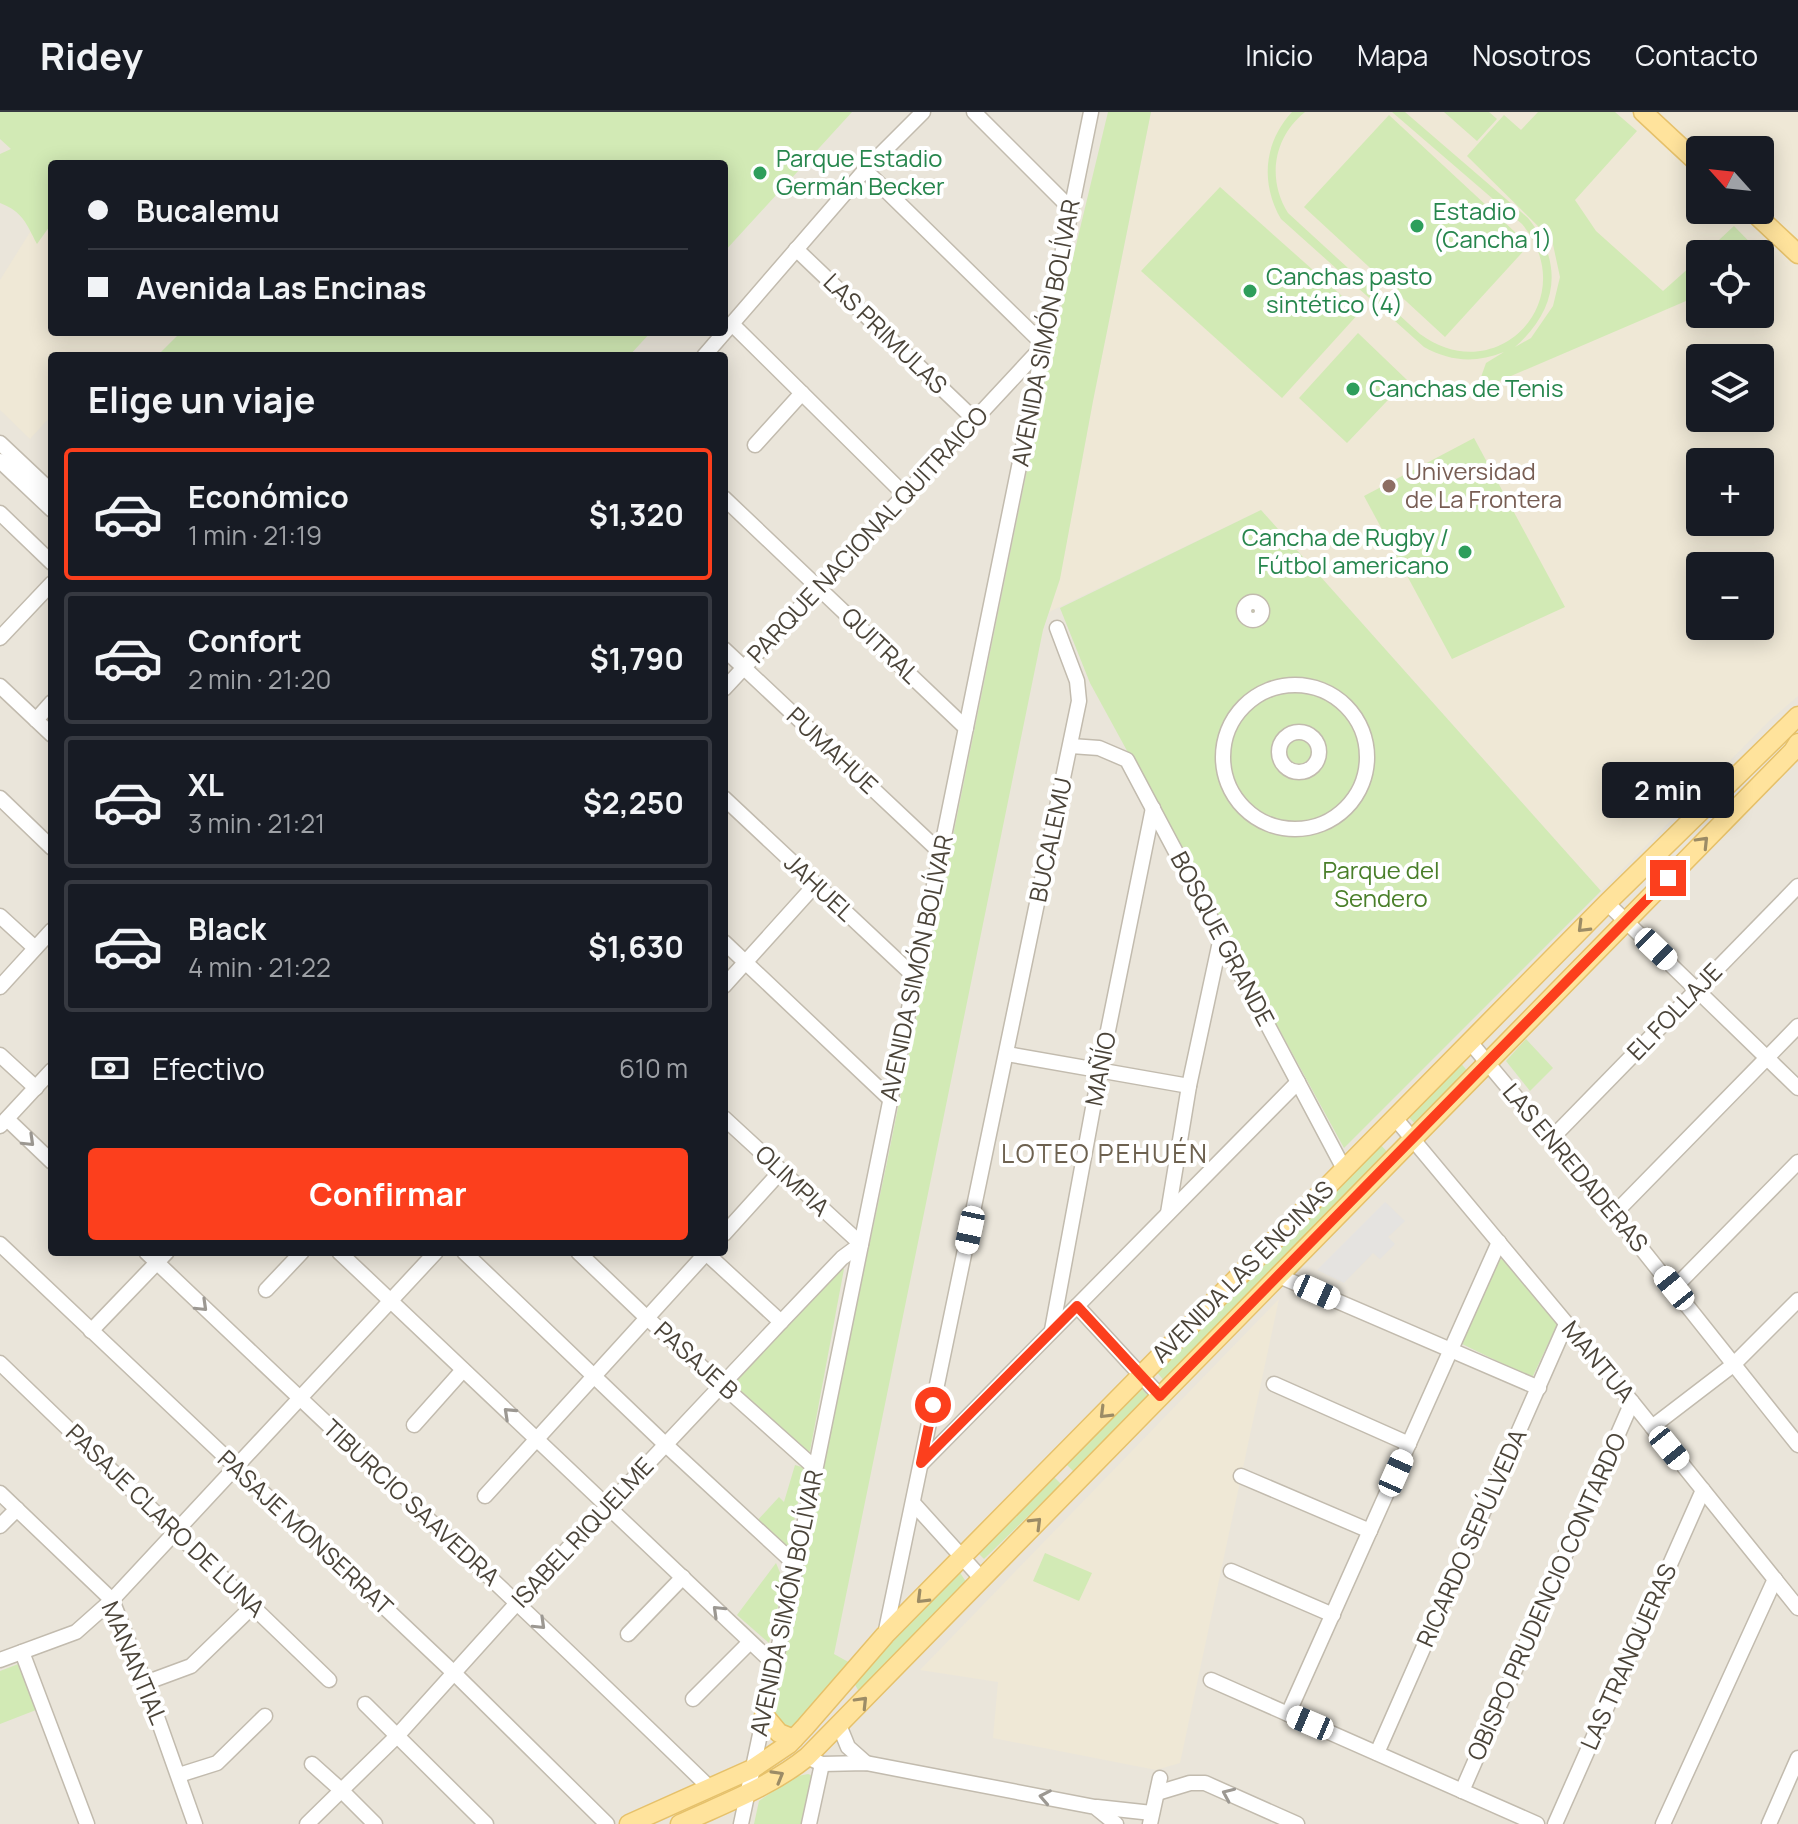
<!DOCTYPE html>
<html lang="es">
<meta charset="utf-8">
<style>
:root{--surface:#171b24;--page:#242831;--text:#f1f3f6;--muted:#9ea1a6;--line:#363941;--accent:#fc3f1d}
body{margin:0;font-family:Manrope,sans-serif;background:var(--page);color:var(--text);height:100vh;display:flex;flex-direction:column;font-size:30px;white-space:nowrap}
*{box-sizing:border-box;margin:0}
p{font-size:26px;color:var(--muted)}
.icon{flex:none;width:44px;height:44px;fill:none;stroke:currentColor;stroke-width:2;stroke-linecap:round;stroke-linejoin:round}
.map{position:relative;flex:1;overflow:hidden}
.details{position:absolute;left:48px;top:240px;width:680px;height:904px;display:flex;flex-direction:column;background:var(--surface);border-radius:8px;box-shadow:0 4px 20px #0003}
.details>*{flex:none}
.guide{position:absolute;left:48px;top:48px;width:680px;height:176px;border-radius:8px;box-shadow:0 4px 20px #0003;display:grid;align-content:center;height:176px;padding:0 40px;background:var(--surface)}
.needle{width:52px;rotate:297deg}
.tools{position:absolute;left:1686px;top:24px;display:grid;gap:16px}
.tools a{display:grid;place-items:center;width:88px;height:88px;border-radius:8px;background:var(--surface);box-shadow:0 4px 20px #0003;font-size:40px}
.end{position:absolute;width:36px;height:36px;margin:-18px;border:10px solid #fc3f1d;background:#fff;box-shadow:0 0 0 4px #fff}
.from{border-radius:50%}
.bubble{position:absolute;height:56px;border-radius:8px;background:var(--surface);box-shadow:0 4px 20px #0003;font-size:26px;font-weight:700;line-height:56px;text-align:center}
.car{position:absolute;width:24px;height:48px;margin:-24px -12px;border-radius:10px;box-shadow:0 0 6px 2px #0007;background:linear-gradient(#fff 24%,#345 0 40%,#fff 0 76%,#345 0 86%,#fff 0)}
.guide b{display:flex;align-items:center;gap:28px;height:76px;font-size:30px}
.guide b+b{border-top:2px solid var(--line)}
.guide i{width:20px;height:20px;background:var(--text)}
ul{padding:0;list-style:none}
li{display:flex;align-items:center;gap:24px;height:132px;margin:0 16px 12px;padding:0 24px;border:4px solid var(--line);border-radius:8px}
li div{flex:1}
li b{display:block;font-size:30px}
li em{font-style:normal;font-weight:700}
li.on{border-color:var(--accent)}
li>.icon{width:72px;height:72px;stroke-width:1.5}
h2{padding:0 40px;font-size:36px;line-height:96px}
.pay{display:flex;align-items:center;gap:20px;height:88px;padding:0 40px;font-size:30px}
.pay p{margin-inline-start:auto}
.primary-button{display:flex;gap:16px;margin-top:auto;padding:16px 40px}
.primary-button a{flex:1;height:92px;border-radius:8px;background:var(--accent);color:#fff;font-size:32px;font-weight:700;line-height:92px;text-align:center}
header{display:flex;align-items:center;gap:48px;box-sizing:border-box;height:112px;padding:0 40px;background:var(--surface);border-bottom:2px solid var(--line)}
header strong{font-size:38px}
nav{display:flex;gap:44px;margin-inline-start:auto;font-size:28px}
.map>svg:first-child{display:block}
.residential{fill:#eae5da;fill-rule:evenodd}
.education{fill:#efe8d6;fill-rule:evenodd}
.green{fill:#d2eab5}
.parking{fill:#e5e3e0}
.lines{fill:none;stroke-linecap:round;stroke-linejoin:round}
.minor-casing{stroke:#c2bbae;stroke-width:17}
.major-casing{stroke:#e6c16a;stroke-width:21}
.minor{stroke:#fff;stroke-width:14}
.major{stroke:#ffe39c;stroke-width:18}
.oneway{stroke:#9c8c66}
.oneway2{stroke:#9c9892}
.route{stroke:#fc3f1d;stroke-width:10}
.leisure-dot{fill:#2e9e5b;stroke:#fff;stroke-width:3}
.education-dot{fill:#8d6e63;stroke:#fff;stroke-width:3}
.labels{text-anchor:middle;stroke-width:8;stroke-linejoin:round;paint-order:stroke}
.leisure-label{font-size:24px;fill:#27864d;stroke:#fff;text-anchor:start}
.street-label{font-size:24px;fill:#4b4439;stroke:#fff}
.education-label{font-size:24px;fill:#785e54;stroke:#fff;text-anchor:start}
.park-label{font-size:24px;fill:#4a7f2a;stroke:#fff}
.neighbourhood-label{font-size:26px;letter-spacing:2px;fill:#6e6250;stroke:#fff}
</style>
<header>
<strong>Ridey</strong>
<nav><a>Inicio</a><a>Mapa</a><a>Nosotros</a><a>Contacto</a></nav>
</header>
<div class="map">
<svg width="1798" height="1712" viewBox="0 0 1798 1712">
<rect width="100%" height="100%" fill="#f6f3ec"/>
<path class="residential" d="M0 0H1798V1712H0ZM1700 38H1760V98H1700ZM52 52H724V220H52ZM1700 142H1760V202H1700ZM52 244H724V1140H52ZM1700 246H1760V306H1700ZM1700 350H1760V410H1700ZM1700 454H1760V514H1700Z"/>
<g class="education">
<path d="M1151 0H1798V584L1769 609 1601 779 1261 398 1049 500 1060 466 1093 289ZM1700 38H1760V98H1700ZM1700 142H1760V202H1700ZM1700 246H1760V306H1700ZM1700 350H1760V410H1700ZM1700 454H1760V514H1700Z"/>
<polygon points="52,85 52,220 181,220 157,244 52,244 52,303 30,327 0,298 0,168"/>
<polygon points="1279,1187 1180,1651 1156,1658 993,1626 998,1570 920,1558"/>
</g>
<g class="green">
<path d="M0 0H852L724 140V52H52V111L37 132C26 111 23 100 0 91V42L11 37 0 27Z"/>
<polygon points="1108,0 1151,0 1093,289 1060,467 1043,518 834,1542 852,1552 799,1613 789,1618 770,1600 887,1050 1053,229"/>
<path d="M1292 0H1305C1273 26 1267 67 1288 101L1420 222C1497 279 1584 187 1522 112L1392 0H1405L1528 106C1565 152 1557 198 1515 235L1531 226 1553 194 1560 165 1552 128 1467 44 1504 3 1521 18 1538 0H1615L1637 19 1575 88 1596 119 1663 179 1700 146V183L1476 279 1486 251 1504 240C1476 251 1451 250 1424 235L1281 107C1260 71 1264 30 1292 0Z"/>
<polygon points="1444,0 1489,0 1497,7 1477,29"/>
<polygon points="1389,3 1529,133 1445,225 1304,95"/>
<polygon points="1220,75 1360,200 1282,286 1141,159"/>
<polygon points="1734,114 1771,152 1760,157 1760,142 1704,142"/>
<polygon points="181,220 651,220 629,244 157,244"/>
<polygon points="1358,221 1407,268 1347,331 1299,286"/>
<polygon points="1474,326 1565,495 1452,547 1364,384"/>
<polygon points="1261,398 1601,779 1344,1036 1090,571 1060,496"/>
<polygon points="1526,927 1553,956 1530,979 1506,949"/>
<polygon points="1458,948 1470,962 1418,1015 1405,1001"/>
<polygon points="1379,1031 1390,1043 1166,1271 1155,1258"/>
<polygon points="1504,1145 1558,1211 1532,1266 1460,1231 1499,1149"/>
<polygon points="840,1156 844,1157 810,1339 807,1342 736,1276 737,1265"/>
<polygon points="1138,1273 1148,1283 1074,1360 1064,1350"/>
<polygon points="795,1353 805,1356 789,1434 784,1437 756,1410 779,1385 784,1390"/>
<polygon points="1052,1363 1061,1372 984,1447 975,1438"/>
<polygon points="1045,1441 1092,1461 1079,1489 1033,1469"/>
<polygon points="776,1451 784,1470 769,1531 737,1503"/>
<polygon points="959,1459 968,1473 861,1583 854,1571"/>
<polygon points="21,1551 36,1598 0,1612 0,1559"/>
<polygon points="808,1662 814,1664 803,1712 754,1712 759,1689 793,1665"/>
</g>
<polygon class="parking" points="1385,1090 1405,1109 1388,1125 1395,1132 1380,1147 1373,1141 1344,1171 1317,1158"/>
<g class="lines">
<g class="minor-casing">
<g id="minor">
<polyline points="974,0 1071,97"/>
<polyline points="796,137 975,308"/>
<polyline points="732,212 905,383"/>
<polyline points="704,244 865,58 923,0"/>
<polyline points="0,331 52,380"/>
<polyline points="755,333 802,281"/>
<polyline points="0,349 52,398"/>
<polyline points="724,386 966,616"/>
<polyline points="0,401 52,451"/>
<circle cx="1253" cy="499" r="9"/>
<polyline points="0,526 52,471"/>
<polyline points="724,537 940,740"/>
<circle cx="1295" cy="645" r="72"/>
<polyline points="0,574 52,623"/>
<polyline points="724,577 1044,233 865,58"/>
<polyline points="36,608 52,590"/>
<circle cx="1299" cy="640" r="20"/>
<polyline points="1071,634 1099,636 1127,648 1344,1057"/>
<polyline points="0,686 52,736"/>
<polyline points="724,686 915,865"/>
<polyline points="1607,791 1798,976"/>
<polyline points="0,804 35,836"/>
<polyline points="724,830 890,987"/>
<polyline points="724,874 815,773"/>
<polyline points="0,875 52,818"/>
<polyline points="1470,930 1614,1102 1798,1333"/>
<polyline points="1007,942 1189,974"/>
<polyline points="0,943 36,976"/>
<polyline points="724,1006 861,1132"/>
<polyline points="1395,1006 1632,1290 1798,1496"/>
<polyline points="7,1007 52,1050"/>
<polyline points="0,1014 52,958"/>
<polyline points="1552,1026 1798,774"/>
<polyline points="1168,1101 1189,974 1221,825"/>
<polyline points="1614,1102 1798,914"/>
<polyline points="724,1122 781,1059"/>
<polyline points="0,1132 453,1560 607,1712"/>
<path d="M146 1140C333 1319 524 1495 710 1676"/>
<polyline points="339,1140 775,1553"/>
<polyline points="464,1140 666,1333 796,1453"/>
<polyline points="578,1140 647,1206 815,1356"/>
<polyline points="705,1140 781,1210"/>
<polyline points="1279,1164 1539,1276"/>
<polyline points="1674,1176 1798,1050"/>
<polyline points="266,1178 302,1140"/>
<polyline points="1077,1194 1160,1284"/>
<polyline points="1052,1218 1100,958 1153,696"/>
<polyline points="91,1219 167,1140"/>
<polyline points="0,1251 329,1568"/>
<polyline points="1274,1272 1409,1332"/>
<polyline points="414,1313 463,1258"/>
<polyline points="1652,1315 1733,1253 1798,1188"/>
<polyline points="922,1351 1298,970"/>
<polyline points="1241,1364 1370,1419"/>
<polyline points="0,1381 112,1488 145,1571 195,1712"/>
<polyline points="485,1384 707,1140"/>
<polyline points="914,1392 981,1466"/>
<polyline points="0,1414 17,1397"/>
<polyline points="1231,1459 1333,1503"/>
<polyline points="628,1522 683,1465"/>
<polyline points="885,1523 1079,589 1077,569 1057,516"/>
<polyline points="22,1540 87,1712"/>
<polyline points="0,1548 76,1520 112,1488 436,1140"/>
<polyline points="1211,1568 1537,1712"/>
<polyline points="145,1571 191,1554 253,1494"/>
<polyline points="693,1587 750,1530"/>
<polyline points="365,1592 486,1712"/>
<polyline points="1288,1602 1499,1130"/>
<polyline points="839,1613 848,1635 866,1651"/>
<polyline points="1377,1641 1566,1212"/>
<polyline points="807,1645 822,1652 866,1651 1095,1695 1116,1712"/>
<polyline points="312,1652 341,1678 375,1712"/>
<polyline points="179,1663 217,1651 265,1604"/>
<polyline points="1462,1679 1632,1290"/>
<polyline points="1157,1681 1190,1671 1205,1671 1297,1712"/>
<polyline points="1097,1695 1152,1701"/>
<polyline points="307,1712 397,1624 525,1482 781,1210 842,1146 861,1132"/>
<polyline points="741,1712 796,1453 1091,0"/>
<polyline points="809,1712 822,1652"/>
<polyline points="1150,1712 1160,1666"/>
<polyline points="1555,1712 1703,1378"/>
<polyline points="1663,1712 1775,1467"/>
<polyline points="1769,1712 1798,1646"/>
</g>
</g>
<g class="major-casing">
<g id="major">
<polyline points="1643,0 1700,53"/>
<polyline points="1751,98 1798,142"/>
<polyline points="764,1603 779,1621 794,1627"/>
<polyline points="629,1712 752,1657 789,1632 805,1615 885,1523 1607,791 1798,604"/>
<path d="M680 1712C723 1692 770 1675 807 1645L1793 639 1798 631"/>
</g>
</g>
<use href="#minor" class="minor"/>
<use href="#major" class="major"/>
</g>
<defs><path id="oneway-chevron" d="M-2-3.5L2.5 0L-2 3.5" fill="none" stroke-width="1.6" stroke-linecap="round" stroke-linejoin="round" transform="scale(2)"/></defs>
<g class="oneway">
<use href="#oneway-chevron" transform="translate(1703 730) rotate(-46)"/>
<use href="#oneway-chevron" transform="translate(1583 815) rotate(135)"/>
<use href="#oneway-chevron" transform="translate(1105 1301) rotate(135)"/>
<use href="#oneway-chevron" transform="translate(1036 1411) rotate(-45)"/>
<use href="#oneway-chevron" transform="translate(922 1486) rotate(135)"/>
<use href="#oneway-chevron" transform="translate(862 1590) rotate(-46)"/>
<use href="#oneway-chevron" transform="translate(778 1664) rotate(-30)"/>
</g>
<g class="oneway2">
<use href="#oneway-chevron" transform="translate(29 1029) rotate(44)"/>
<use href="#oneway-chevron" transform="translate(202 1194) rotate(44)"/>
<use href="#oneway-chevron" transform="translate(509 1301) rotate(-137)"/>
<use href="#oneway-chevron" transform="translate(718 1499) rotate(-136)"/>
<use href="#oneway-chevron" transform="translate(540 1512) rotate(44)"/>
<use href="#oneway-chevron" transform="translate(1228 1682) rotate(-156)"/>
<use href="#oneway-chevron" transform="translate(1045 1685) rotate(-169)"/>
</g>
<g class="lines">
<polyline class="route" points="933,1293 921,1351 1077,1194 1160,1284 1668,766"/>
</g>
<g class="leisure-dot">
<circle cx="760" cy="61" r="8"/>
<circle cx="1417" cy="114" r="8"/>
<circle cx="1250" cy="179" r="8"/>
<circle cx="1353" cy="277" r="8"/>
<circle cx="1465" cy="440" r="8"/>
</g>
<circle class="education-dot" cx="1389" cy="374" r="8"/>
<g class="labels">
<g class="leisure-label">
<text x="776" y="55">Parque Estadio<tspan x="776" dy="28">Germán Becker</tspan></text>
<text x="1433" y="108">Estadio<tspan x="1433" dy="28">(Cancha 1)</tspan></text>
<text x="1266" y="173">Canchas pasto<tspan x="1266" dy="28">sintético (4)</tspan></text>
<text x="1369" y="285">Canchas de Tenis</text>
<text x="1449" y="434" text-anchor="end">Cancha de Rugby /<tspan x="1449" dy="28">Fútbol americano</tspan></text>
</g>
<g class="street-label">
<text transform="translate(1046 221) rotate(-79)" y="8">AVENIDA SIMÓN BOLÍVAR</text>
<text transform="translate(885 222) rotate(44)" y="8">LAS PRIMULAS</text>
<text transform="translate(868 423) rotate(-47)" y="8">PARQUE NACIONAL QUITRAICO</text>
<text transform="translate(880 534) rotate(44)" y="8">QUITRAL</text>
<text transform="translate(832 639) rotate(43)" y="8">PUMAHUE</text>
<text transform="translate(1051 728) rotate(-78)" y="8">BUCALEMU</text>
<text transform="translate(819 776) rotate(43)" y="8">JAHUEL</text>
<text transform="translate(1222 827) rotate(62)" y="8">BOSQUE GRANDE</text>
<text transform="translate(917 856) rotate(-78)" y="8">AVENIDA SIMÓN BOLÍVAR</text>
<text transform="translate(1675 900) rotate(-46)" y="8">EL FOLLAJE</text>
<text transform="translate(1101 957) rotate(-79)" y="8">MAÑÍO</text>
<text transform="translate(1575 1056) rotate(50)" y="8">LAS ENREDADERAS</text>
<text transform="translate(792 1069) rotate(43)" y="8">OLIMPIA</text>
<text transform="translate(1243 1160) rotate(-45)" y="8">AVENIDA LAS ENCINAS</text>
<text transform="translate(696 1249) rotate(42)" y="8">PASAJE B</text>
<text transform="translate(1598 1250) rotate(50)" y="8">MANTUA</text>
<text transform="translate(411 1391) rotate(43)" y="8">TIBURCIO SAAVEDRA</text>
<text transform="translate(165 1409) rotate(44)" y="8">PASAJE CLARO DE LUNA</text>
<text transform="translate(305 1421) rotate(43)" y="8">PASAJE MONSERRAT</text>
<text transform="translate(583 1421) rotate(-47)" y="8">ISABEL RIQUELME</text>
<text transform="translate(1472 1426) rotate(-66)" y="8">RICARDO SEPÚLVEDA</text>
<text transform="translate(1547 1485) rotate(-66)" y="8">OBISPO PRUDENCIO CONTARDO</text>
<text transform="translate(787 1491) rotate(-78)" y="8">AVENIDA SIMÓN BOLÍVAR</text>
<text transform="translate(1629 1545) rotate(-66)" y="8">LAS TRANQUERAS</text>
<text transform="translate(134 1551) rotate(67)" y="8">MANANTIAL</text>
</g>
<g class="education-label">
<text x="1405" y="368">Universidad<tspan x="1405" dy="28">de La Frontera</tspan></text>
</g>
<g class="park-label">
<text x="1381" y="767">Parque del<tspan x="1381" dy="28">Sendero</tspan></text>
</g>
<g class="neighbourhood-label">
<text x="1105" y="1051">LOTEO PEHUÉN</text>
</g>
</g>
</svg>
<div class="tools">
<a><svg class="needle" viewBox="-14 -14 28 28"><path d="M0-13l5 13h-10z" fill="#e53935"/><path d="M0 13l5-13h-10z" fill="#9ea1a6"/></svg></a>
<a><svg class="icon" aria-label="locate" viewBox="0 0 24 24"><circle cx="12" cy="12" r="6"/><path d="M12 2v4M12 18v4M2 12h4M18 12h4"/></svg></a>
<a><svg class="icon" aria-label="layers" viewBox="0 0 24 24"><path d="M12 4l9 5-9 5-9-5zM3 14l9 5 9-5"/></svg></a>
<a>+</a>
<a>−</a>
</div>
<i class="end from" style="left:933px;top:1293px"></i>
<i class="end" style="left:1668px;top:766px"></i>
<div class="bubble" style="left:1602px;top:650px;width:132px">2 min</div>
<i class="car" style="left:1656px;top:837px;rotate:134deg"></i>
<i class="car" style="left:970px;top:1118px;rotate:192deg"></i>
<i class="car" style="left:1674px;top:1176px;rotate:321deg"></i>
<i class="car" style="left:1317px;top:1180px;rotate:114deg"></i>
<i class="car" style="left:1669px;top:1336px;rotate:141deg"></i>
<i class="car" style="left:1396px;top:1361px;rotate:24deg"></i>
<i class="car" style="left:1310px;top:1611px;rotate:293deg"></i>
<div class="guide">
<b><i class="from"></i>Bucalemu</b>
<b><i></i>Avenida Las Encinas</b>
</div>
<section class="details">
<h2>Elige un viaje</h2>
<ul>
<li class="on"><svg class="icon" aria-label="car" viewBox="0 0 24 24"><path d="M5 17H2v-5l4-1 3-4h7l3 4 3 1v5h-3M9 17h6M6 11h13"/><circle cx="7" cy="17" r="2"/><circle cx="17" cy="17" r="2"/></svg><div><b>Económico</b><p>1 min · 21:19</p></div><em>$1,320</em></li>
<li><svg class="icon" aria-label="car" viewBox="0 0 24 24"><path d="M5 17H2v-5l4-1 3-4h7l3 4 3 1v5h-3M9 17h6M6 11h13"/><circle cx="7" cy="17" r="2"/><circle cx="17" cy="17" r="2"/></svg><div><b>Confort</b><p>2 min · 21:20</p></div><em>$1,790</em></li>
<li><svg class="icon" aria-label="car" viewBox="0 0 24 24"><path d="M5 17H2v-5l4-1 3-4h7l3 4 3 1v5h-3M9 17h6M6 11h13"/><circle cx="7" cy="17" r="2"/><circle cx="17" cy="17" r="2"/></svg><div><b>XL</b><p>3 min · 21:21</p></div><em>$2,250</em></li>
<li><svg class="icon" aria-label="car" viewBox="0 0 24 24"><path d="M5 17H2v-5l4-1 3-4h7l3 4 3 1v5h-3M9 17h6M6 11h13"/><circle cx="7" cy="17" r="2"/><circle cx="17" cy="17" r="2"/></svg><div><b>Black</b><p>4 min · 21:22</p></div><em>$1,630</em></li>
</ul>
<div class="pay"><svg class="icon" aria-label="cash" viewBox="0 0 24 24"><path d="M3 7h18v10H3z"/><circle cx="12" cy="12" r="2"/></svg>Efectivo<p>610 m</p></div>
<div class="primary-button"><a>Confirmar</a></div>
</section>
</div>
